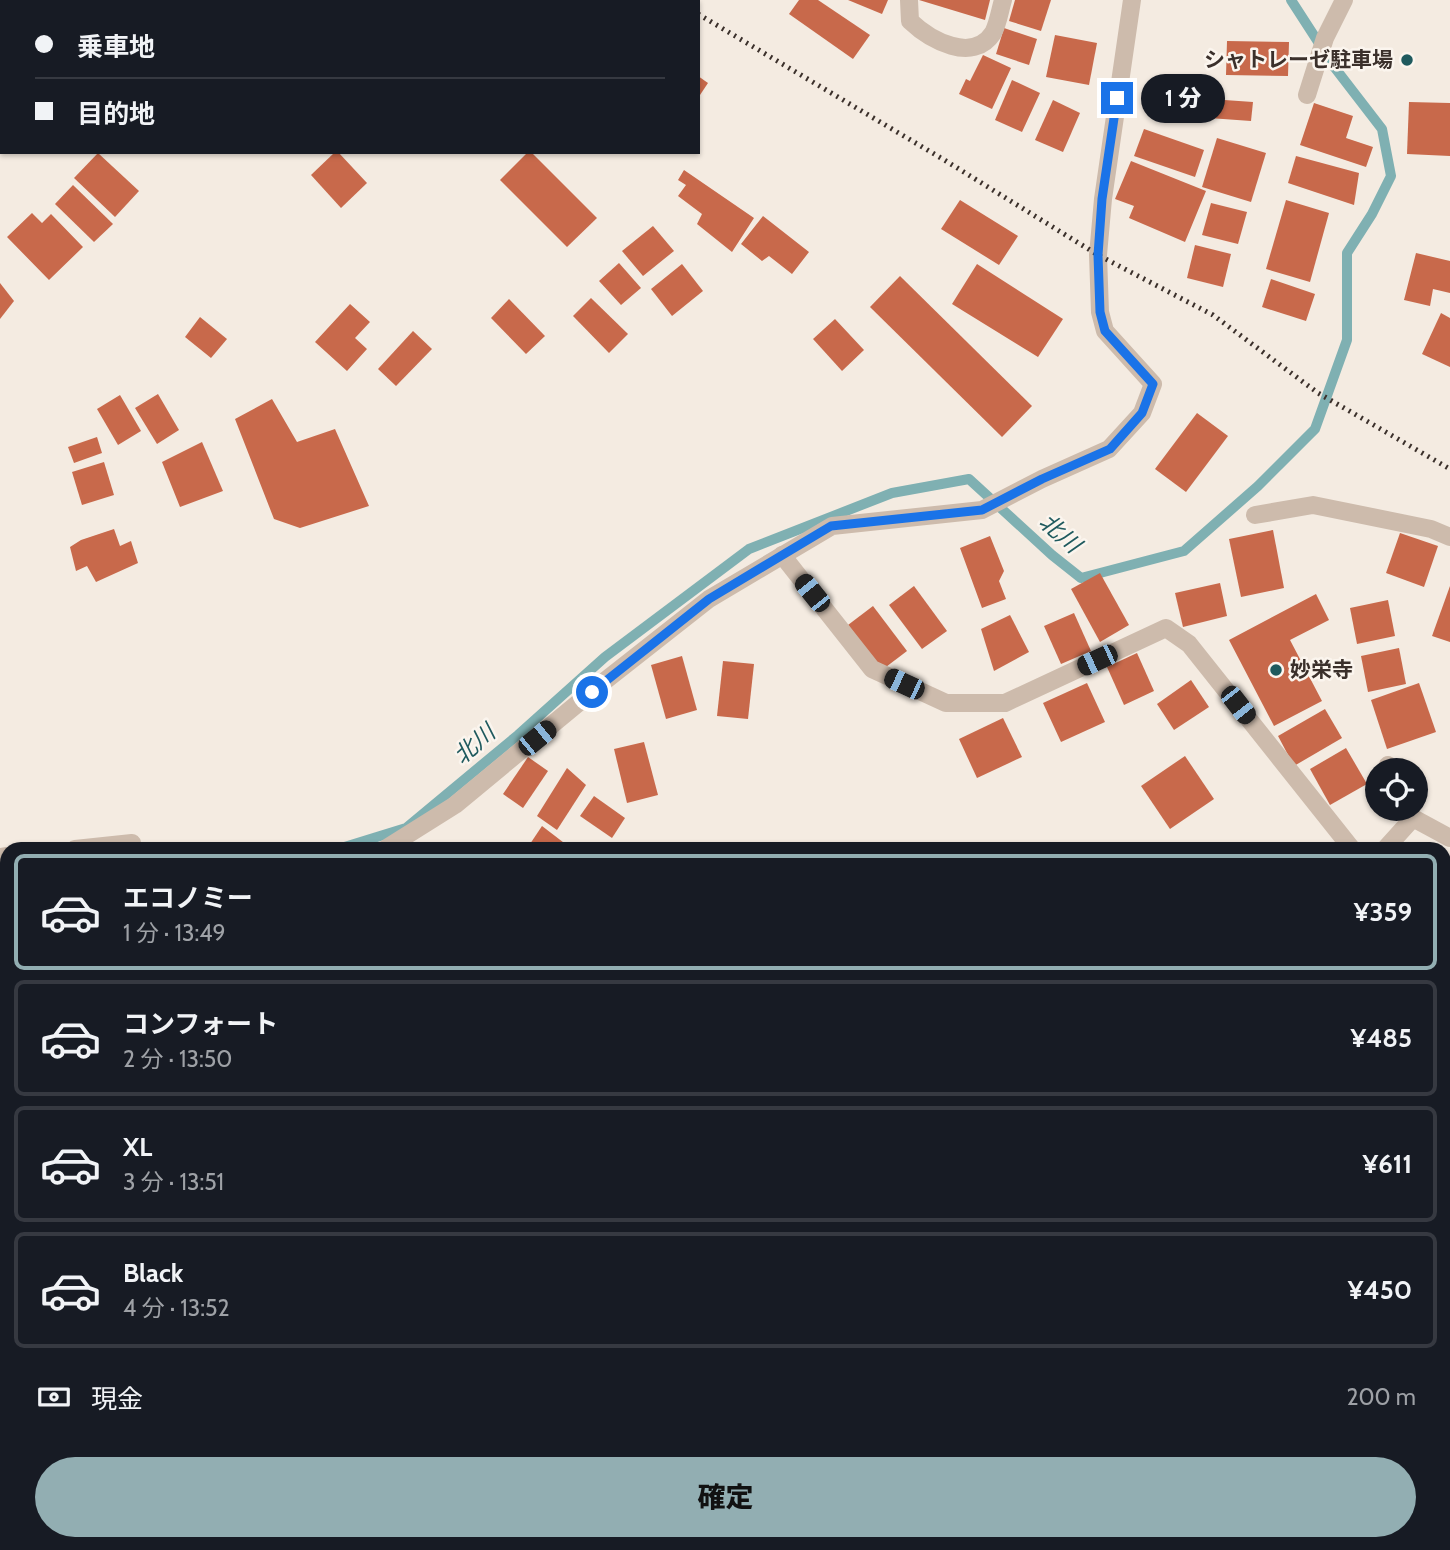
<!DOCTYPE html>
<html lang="ja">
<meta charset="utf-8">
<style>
:root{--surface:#171b24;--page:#242831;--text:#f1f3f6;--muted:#9ea1a6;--line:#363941;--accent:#92aeb2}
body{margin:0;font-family:Cabin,"Noto Sans JP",sans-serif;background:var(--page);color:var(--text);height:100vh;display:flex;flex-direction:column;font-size:26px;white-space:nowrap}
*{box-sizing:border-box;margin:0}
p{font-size:23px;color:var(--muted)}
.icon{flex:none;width:38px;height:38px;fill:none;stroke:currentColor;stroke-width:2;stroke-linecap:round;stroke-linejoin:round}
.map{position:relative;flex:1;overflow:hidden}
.sheet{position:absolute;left:0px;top:842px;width:1451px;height:709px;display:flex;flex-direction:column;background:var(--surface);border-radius:21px 21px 0 0;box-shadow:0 2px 5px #0004}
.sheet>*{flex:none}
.hud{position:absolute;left:0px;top:0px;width:700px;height:154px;box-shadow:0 2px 5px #0004;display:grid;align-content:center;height:154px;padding:0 35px;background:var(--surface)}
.tools{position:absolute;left:1365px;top:758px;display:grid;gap:14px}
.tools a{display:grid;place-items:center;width:63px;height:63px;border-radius:50%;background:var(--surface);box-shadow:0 2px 5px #0004;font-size:35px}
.end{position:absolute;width:32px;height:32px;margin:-16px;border:9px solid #1a73e8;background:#fff;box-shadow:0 0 0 4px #fff}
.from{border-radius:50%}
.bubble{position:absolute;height:49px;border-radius:24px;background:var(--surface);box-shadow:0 2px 5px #0004;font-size:23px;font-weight:800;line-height:49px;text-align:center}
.car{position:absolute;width:21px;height:42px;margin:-21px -10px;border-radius:9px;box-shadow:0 0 5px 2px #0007;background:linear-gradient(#222 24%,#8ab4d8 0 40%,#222 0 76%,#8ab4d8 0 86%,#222 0)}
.hud b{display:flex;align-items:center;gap:24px;height:66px;font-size:26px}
.hud b+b{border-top:2px solid var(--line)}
.hud i{width:18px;height:18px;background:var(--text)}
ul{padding:12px 0 0;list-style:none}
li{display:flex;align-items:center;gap:21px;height:116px;margin:0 14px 10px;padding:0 21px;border:4px solid var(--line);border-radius:10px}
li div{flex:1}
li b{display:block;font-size:26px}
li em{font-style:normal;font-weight:800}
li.active{border-color:var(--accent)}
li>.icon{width:63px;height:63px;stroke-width:1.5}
.pay{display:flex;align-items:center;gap:18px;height:77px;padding:0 35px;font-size:26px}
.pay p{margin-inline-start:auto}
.button{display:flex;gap:14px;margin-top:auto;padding:14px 35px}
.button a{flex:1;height:80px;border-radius:42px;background:var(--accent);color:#111;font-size:28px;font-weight:800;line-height:80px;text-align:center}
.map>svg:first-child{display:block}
.green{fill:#b8c4a0}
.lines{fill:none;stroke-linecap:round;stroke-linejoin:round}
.stream{stroke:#7fb0b2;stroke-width:10}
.building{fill:#c8694b}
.minor{stroke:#cdbbac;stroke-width:18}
.rail{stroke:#3b302b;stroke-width:5;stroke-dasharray:2 5;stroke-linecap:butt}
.route{stroke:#1a73e8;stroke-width:9}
.poi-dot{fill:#1f5a5e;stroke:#fbf5ee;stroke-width:2.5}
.labels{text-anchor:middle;stroke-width:5;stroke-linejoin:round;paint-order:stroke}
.poi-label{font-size:21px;font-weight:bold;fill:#3b302b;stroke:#fbf5ee;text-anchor:end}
.water-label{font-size:23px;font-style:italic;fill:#1f5a5e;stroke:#fbf5ee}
</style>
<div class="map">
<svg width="1450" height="1550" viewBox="0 0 1450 1550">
<rect width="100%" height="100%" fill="#f4ebe1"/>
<g class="green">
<polygon points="1450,1165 1450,1550 998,1550 997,1544 1444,1544 1444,1172"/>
<polygon points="0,1288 7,1294 7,1494 0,1496"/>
<polygon points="159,1544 310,1544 309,1550 148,1550"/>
</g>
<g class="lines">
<g class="stream">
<polyline points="338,849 406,828 518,735 605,657 749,549 892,493 969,479 1052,555 1081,578 1184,551 1258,486 1315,429 1347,340 1347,253 1372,214 1391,176 1382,129 1335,68 1291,0"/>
<polyline points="0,1070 7,1062"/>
</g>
</g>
<g class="building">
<polygon points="799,0 818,0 870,35 853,59 789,14"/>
<polygon points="848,0 888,0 882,14"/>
<polygon points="919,0 990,0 985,20"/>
<polygon points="1015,0 1051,0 1041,31 1009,21"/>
<polygon points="1004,28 1037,39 1029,65 996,54"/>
<polygon points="1055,35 1097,43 1089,85 1046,77"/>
<polygon points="1227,41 1289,42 1288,76 1226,75"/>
<polygon points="983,55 1011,68 992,109 959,94 966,79 970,81"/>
<polygon points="698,76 708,83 698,98"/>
<polygon points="1012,80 1040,93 1022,132 995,120"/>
<polygon points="1210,99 1253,102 1251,121 1209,118"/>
<polygon points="1053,100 1080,113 1063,152 1035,140"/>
<polygon points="1409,102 1450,103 1450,156 1407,154"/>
<polygon points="1314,103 1353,116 1346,138 1373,147 1366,167 1300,145"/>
<polygon points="1144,129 1204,150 1195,177 1134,156"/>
<polygon points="1217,138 1266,153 1251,202 1202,187"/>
<polygon points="335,152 338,152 367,183 341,208 311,175"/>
<polygon points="528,152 531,152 597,218 567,247 500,180"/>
<polygon points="98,153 139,191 115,217 74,178"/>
<polygon points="1296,156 1359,173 1354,205 1288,183"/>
<polygon points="1131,161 1206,191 1185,242 1129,218 1134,206 1115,199"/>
<polygon points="684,170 754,218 732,252 697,224 702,214 678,196 686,185 678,180"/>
<polygon points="73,185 113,224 94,242 55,204"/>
<polygon points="960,200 1018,236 999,265 941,229"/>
<polygon points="1286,200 1329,213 1310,282 1266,269"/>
<polygon points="1211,203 1247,212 1238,244 1202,235"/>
<polygon points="32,213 42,223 51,214 83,247 49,280 7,237"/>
<polygon points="763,216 809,252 792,274 769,256 762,261 741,244"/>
<polygon points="653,226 674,251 643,276 622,251"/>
<polygon points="1195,245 1231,254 1223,287 1187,278"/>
<polygon points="1416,253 1450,261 1450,293 1433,289 1430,306 1404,300"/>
<polygon points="619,263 641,288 621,305 599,281"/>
<polygon points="682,264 703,291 672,316 651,289"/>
<polygon points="977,264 1063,319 1038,357 952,304"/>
<polygon points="900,276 1032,406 1002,437 870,307"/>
<polygon points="1271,279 1315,294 1306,321 1262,307"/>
<polygon points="0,283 14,301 0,319"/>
<polygon points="591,298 628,334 609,353 573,316"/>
<polygon points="509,299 545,336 526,354 491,318"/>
<polygon points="350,304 370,322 355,338 367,349 347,371 315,342"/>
<polygon points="1441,313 1450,318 1450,367 1422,354"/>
<polygon points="200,317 227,339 211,358 185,337"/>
<polygon points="835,319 864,350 842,371 813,339"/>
<polygon points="413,331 432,349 396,386 378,369"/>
<polygon points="158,394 179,430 157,444 135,408"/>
<polygon points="120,395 141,431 118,445 97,409"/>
<polygon points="272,399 297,442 335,429 369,506 300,528 274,519 235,419"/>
<polygon points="1197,413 1228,436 1186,492 1155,469"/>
<polygon points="97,437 102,453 74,463 68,447"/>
<polygon points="202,442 223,491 180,507 162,462"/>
<polygon points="104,462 114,495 82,505 72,472"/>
<polygon points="114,529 120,546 131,541 138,563 96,582 87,566 76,571 70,547 81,540"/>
<polygon points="1273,530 1284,588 1241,597 1229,539"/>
<polygon points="1400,533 1438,546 1424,587 1386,573"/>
<polygon points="990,536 1004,571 999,581 1006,599 982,608 960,548"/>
<polygon points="1100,573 1129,625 1100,642 1071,589"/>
<polygon points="1220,583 1227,616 1183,627 1175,593"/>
<polygon points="914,586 947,631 922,649 889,605"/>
<polygon points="1450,586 1450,642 1432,636"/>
<polygon points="1316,594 1329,620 1290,640 1322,701 1274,726 1229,640"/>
<polygon points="1388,600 1395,636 1357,644 1350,608"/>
<polygon points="873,606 907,651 882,670 848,625"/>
<polygon points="1074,613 1091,651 1061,664 1044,626"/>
<polygon points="1010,615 1029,652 994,671 981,629"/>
<polygon points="1399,648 1406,684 1368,692 1361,656"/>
<polygon points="1137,653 1154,691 1124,705 1107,667"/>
<polygon points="682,656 697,710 666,719 651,665"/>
<polygon points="723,661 754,664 748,719 717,716"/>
<polygon points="1191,680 1209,707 1174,730 1157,704"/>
<polygon points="1087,683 1105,722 1061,742 1043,703"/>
<polygon points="1419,683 1436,732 1387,749 1371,700"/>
<polygon points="1325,709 1342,738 1294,766 1278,736"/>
<polygon points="1003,718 1022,757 977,778 959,739"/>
<polygon points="644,742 658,795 627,803 614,749"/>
<polygon points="1346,748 1367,784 1330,805 1310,769"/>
<polygon points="1185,756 1214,799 1170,829 1141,786"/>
<polygon points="528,757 548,771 523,808 503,794"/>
<polygon points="567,768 586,785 557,830 537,816"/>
<polygon points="594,796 625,818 612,838 580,816"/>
<polygon points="542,826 572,849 528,847"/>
<polygon points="1444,863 1450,865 1450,898 1444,896"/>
<polygon points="1444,911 1450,914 1450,948 1444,946"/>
<polygon points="7,918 7,969 0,955 0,921"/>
<polygon points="3,981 7,989 7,1014 0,1017 0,983"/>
<polygon points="7,1166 7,1180 0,1174"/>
<polygon points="718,1544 758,1544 759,1550 719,1550"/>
<rect x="776" y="1544" width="40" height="6"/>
<rect x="833" y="1544" width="40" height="6"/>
<rect x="883" y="1544" width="40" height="6"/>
<polygon points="1089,1544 1105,1544 1109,1550 1078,1550"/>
</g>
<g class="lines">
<g class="minor">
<polyline points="223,0 225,2"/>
<path d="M909 0 910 21C930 40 973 64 993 33 998 24 1000 10 1003 0"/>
<polyline points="273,2 275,0"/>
<polyline points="1307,95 1325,38 1344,0"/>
<polyline points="1255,515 1313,505 1431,529 1450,537"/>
<polyline points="782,555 872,669 946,703 1005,703 1166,628 1189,644 1352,849"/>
<polyline points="1388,765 1391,770"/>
<polyline points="1408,808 1413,818 1450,838"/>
<polyline points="75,849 132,843"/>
<polyline points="385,849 455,805 606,680 709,599 832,526 982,510 1042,479 1109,449 1142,413 1153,384 1105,331 1100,312 1098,255 1103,199 1132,0"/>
<polyline points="1385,849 1413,818"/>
<polyline points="0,857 7,856"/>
<polyline points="1444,1073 1450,1053"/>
<polyline points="0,1129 7,1122"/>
<polyline points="1444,1130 1450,1130"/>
<polyline points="960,1544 962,1550"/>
</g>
<g class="rail">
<polyline points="676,0 679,2"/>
<polyline points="698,14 946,161 1098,255 1213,315 1318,393 1450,469"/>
</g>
</g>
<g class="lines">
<polyline class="route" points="592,692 709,599 831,526 982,510 1042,479 1110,449 1142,413 1153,384 1105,331 1100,312 1098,255 1102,199 1117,98"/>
</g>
<g class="poi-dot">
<circle cx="1407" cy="60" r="7"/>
<circle cx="1276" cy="670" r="7"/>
</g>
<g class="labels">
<g class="poi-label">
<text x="1393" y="67">シャトレーゼ駐車場</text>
<text x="1290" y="677" text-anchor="start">妙栄寺</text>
</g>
<g class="water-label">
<text transform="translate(1060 533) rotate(41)" y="8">北川</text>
<text transform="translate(474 744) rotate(-41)" y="8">北川</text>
</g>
</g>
</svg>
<div class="tools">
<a><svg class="icon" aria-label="locate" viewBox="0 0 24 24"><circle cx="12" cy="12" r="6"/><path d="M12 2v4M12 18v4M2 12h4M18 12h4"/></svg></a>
</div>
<i class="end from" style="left:592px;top:692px"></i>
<i class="end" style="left:1117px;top:98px"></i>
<div class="bubble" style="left:1141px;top:74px;width:84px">1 分</div>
<i class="car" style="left:812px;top:593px;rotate:321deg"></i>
<i class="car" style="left:1097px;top:660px;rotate:245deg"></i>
<i class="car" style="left:904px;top:684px;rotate:295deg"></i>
<i class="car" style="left:1238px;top:705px;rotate:142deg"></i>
<i class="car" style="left:537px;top:738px;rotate:51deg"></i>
<div class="hud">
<b><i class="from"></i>乗車地</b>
<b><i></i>目的地</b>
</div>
<section class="sheet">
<ul>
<li class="active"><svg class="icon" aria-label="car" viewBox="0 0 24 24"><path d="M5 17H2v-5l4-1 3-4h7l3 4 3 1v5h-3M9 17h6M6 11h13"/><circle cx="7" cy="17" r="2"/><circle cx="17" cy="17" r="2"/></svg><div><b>エコノミー</b><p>1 分 · 13:49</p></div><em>¥359</em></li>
<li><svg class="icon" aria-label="car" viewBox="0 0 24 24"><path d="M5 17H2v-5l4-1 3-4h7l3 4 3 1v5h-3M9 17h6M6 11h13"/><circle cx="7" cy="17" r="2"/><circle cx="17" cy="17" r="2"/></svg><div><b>コンフォート</b><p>2 分 · 13:50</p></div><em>¥485</em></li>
<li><svg class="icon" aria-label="car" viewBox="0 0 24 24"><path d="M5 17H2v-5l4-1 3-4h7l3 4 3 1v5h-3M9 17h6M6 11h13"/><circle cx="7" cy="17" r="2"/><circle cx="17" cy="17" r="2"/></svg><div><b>XL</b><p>3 分 · 13:51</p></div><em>¥611</em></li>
<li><svg class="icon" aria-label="car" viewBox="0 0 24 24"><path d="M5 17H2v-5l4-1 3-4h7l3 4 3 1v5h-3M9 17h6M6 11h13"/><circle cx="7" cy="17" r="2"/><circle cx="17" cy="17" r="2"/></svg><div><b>Black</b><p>4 分 · 13:52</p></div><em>¥450</em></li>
</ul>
<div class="pay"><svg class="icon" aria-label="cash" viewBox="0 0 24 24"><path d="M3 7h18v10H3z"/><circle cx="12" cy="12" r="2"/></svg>現金<p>200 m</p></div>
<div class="button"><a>確定</a></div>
</section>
</div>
